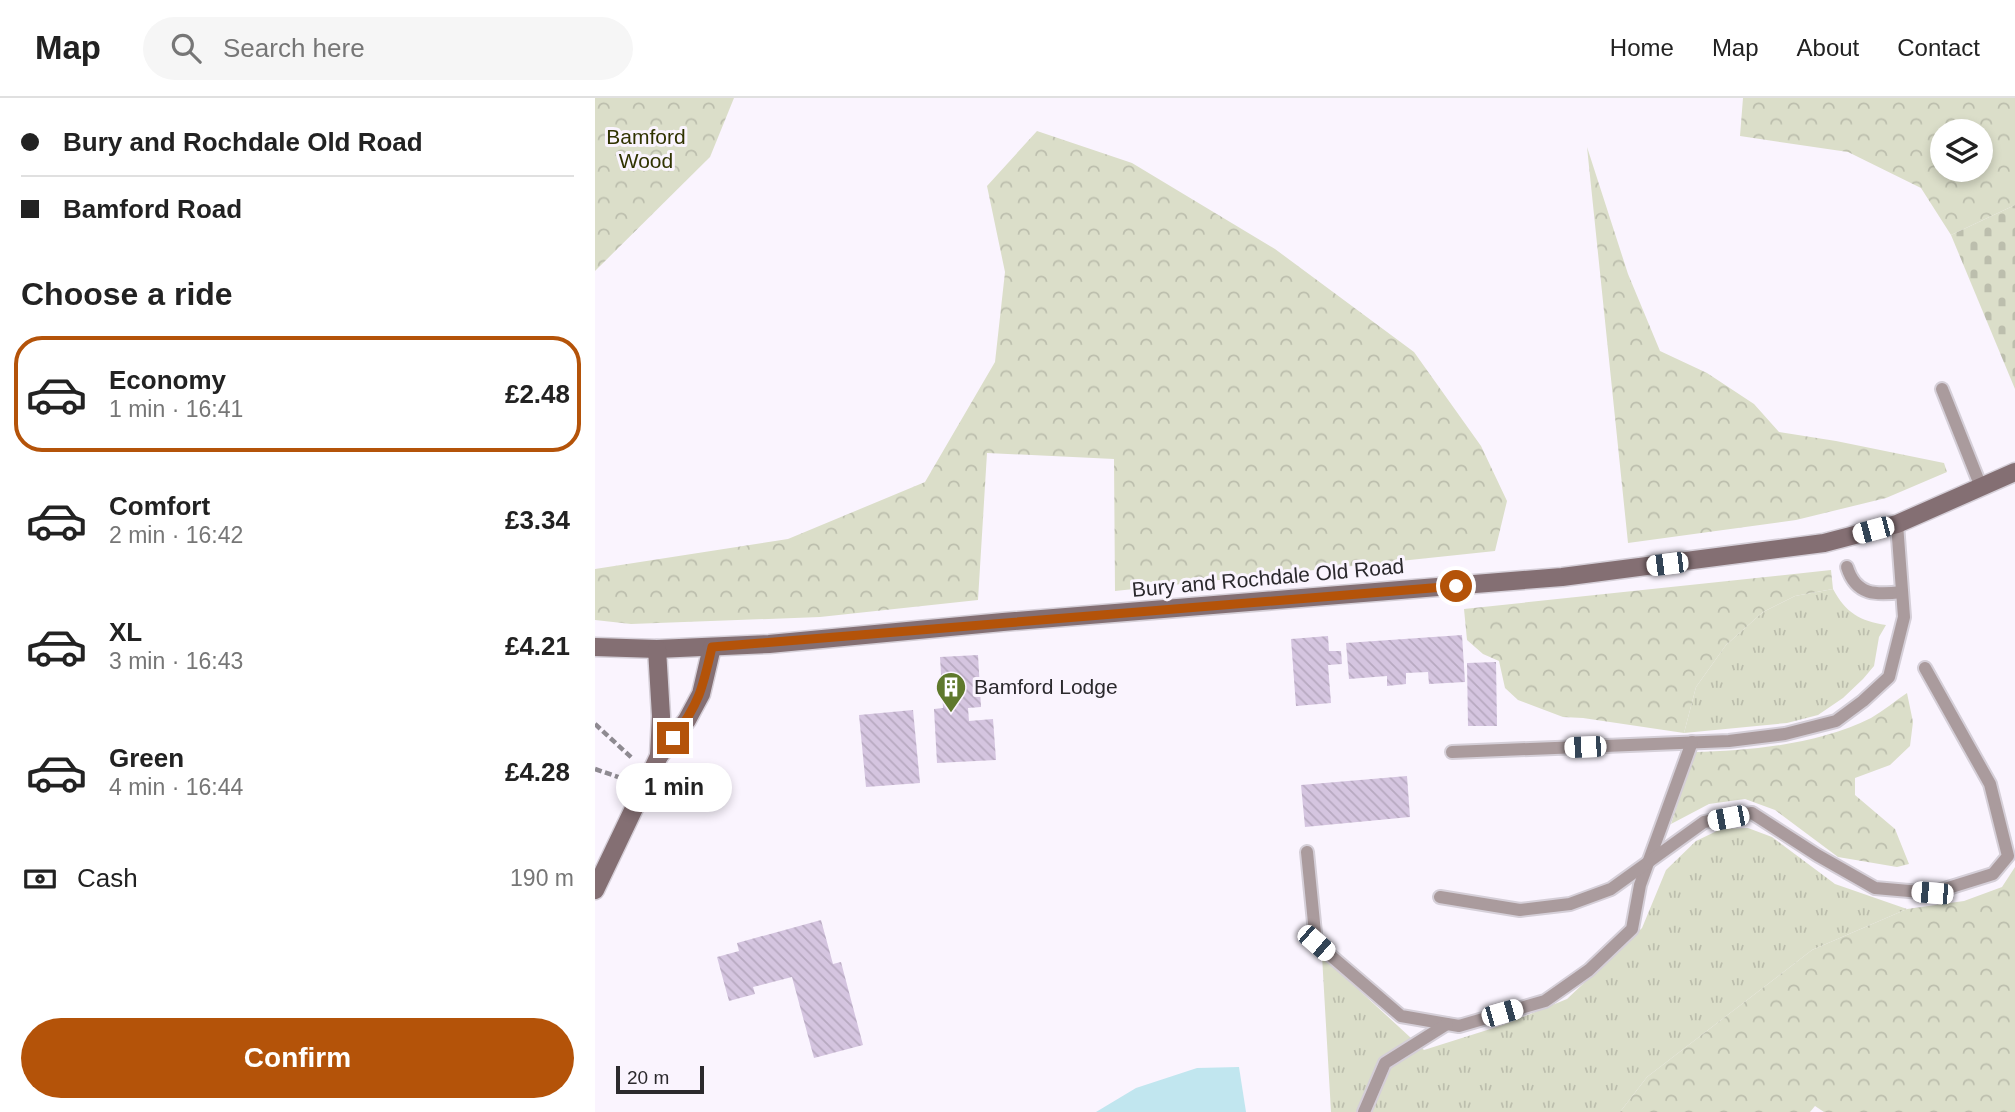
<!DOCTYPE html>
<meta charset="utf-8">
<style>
:root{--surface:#fff;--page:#f6f6f6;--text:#222;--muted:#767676;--line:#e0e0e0;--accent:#b45309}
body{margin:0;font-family:Helvetica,sans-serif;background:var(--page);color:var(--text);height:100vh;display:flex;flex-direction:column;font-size:26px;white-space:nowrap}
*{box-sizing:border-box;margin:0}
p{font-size:23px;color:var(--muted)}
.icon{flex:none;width:38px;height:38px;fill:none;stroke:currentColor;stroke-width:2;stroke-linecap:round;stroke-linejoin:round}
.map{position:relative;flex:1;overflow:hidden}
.side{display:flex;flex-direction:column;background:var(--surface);width:595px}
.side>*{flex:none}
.hud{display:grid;align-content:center;height:154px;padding:0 21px;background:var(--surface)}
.tools{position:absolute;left:1335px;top:21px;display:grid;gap:14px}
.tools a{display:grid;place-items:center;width:63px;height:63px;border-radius:50%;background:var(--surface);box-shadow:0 4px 10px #0003;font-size:35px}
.scale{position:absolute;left:21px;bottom:18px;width:88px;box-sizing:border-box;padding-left:7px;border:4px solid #2b292d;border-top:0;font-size:19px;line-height:24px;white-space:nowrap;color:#2b292d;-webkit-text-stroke:5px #faf4fe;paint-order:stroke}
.end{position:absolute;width:32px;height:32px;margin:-16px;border:9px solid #b45309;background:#fff;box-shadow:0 0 0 4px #fff}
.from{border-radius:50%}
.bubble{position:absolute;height:49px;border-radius:24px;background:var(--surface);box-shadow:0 4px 10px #0003;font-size:23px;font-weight:600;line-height:49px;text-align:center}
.car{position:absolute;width:21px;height:42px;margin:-21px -10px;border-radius:9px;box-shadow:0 0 5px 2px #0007;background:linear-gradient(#fff 24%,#345 0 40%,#fff 0 76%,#345 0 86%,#fff 0)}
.hud b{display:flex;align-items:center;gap:24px;height:66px;font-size:26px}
.hud b+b{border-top:2px solid var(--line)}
.hud i{width:18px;height:18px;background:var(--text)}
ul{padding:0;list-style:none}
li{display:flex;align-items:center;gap:21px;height:116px;margin:0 14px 10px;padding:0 7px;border:4px solid transparent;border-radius:28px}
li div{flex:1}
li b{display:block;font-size:26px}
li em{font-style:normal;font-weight:600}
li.selected{border-color:var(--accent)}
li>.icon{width:63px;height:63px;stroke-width:1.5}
h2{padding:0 21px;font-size:32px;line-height:84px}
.pay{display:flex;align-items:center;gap:18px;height:77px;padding:0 21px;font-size:26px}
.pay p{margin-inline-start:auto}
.button{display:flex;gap:14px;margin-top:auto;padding:14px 21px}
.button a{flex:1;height:80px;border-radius:42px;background:var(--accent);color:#fff;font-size:28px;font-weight:600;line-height:80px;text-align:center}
header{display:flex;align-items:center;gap:42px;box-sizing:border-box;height:98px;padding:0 35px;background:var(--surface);border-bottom:2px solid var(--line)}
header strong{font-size:33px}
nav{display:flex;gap:38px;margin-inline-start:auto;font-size:24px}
.search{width:490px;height:63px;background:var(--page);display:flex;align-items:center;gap:18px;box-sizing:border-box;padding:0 24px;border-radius:38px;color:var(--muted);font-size:26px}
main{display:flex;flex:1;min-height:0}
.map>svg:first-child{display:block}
.grass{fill:url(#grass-tufts)}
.forest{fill:url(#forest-crowns);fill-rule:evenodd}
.cemetery{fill:url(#cemetery-stones)}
.water{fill:#c1e6ef}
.building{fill:url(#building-back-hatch)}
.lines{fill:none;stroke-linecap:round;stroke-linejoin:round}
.lane-casing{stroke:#d5cfd8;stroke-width:16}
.secondary-casing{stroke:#d5cfd8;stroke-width:21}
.path{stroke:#8e8a91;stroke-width:4.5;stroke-dasharray:7 3.5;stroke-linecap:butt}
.lane{stroke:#aa9b9d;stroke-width:12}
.secondary{stroke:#846f73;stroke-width:18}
.route{stroke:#b45309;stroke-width:9}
.labels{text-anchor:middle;stroke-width:6;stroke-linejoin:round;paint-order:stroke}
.park-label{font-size:21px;fill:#303300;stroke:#faf4fe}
.street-label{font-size:21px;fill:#2b292d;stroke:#faf4fe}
.poi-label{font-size:21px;fill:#2b292d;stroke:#faf4fe;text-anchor:start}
</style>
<header>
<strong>Map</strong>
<div class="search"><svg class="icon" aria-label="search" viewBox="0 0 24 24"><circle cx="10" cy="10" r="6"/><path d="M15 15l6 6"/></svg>Search here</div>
<nav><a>Home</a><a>Map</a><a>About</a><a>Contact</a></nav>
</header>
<main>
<section class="side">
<div class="hud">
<b><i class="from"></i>Bury and Rochdale Old Road</b>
<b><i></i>Bamford Road</b>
</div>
<h2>Choose a ride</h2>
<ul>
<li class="selected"><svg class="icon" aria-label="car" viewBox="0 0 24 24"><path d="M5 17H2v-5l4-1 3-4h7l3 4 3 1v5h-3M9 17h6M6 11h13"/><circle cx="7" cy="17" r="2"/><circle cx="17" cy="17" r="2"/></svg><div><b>Economy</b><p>1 min · 16:41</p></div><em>£2.48</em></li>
<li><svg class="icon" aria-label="car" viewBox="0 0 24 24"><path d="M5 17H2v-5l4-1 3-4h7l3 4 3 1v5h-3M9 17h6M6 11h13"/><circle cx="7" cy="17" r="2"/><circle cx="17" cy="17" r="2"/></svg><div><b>Comfort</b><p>2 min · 16:42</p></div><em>£3.34</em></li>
<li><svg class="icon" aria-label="car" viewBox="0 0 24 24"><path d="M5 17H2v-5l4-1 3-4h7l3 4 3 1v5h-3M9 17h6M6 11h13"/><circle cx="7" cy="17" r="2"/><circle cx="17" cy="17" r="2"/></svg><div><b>XL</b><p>3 min · 16:43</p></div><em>£4.21</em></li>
<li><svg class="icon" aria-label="car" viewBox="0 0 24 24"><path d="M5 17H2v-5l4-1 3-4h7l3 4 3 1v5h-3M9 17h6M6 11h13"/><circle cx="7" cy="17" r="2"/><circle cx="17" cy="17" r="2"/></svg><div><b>Green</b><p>4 min · 16:44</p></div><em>£4.28</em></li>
</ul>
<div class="pay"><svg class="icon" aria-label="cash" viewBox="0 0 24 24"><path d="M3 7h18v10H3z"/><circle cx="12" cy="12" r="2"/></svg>Cash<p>190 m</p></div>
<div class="button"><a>Confirm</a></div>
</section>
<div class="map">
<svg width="1420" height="1014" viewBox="0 0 1420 1014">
<defs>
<pattern id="grass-tufts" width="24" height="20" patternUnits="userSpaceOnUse" patternTransform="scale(1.75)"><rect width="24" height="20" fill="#dbdec9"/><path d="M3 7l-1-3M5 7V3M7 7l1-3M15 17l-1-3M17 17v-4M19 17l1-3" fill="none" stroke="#bcbead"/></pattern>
<pattern id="forest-crowns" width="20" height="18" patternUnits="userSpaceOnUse" patternTransform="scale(1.75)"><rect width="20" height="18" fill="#dbdec9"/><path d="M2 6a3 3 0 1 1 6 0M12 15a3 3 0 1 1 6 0" fill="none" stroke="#bcbead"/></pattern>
<pattern id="cemetery-stones" width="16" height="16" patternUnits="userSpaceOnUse" patternTransform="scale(1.75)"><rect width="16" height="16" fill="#dbdec9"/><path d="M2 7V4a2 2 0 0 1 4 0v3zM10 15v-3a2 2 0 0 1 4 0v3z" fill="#bcbead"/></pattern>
<pattern id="building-back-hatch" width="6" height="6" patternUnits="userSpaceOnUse" patternTransform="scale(1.75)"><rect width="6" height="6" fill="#d5c5e0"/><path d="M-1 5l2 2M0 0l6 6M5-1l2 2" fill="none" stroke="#b7a9c0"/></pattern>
</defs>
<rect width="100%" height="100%" fill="#faf4fe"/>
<g class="grass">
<path d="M1238 491C1251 515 1265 523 1291 527L1284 539 1279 568 1268 581 1248 600 1223 617 1192 625 1089 635 1101 589 1131 547 1168 514 1200 498Z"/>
<polygon points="1153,730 1177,739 1240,786 1312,811 1217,852 1052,979 1025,1014 736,1014 727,858 829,952 908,927 972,901 1047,830 1071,772 1101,743 1126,731"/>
</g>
<g class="forest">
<polygon points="0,0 139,0 115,59 0,173"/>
<path d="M1148 0H1420V107L1356 137 1326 90 1253 54 1145 38ZM1348 33H1386V72H1348Z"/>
<polygon points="442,33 537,65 680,151 819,254 886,348 912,403 900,453 520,493 519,361 392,355 383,502 225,519 36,526 0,522 0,471 193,441 330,384 400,264 410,174 392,88"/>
<polygon points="992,49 1033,176 1065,253 1112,275 1159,306 1184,334 1241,343 1349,365 1352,374 1291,400 1201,422 1033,445"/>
<polygon points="1236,472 1238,491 1200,498 1168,514 1131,547 1101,589 1089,635 988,620 968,619 923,602 910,590 904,563 888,556 872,542 869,511"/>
<path d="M1312 595 1318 624 1315 648 1295 667 1260 680V697L1300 731 1314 766 1302 769 1243 759 1180 712 1150 701 1114 706 1076 726 1099 654C1156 653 1224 646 1276 620 1288 613 1300 603 1312 595Z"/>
<polygon points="1420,769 1420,1014 1229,1014 1220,1008 1215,1014 1025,1014 1052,979 1217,852 1312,811 1369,803 1407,789"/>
</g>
<polygon class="cemetery" points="1420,107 1420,291 1356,137"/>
<polygon class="water" points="644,969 651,1014 501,1014 541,990 602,970"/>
<g class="building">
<polygon points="867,537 870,584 834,586 833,574 811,575 811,586 792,588 792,578 754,581 751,545"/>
<polygon points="733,538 734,553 746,553 747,566 733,567 736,605 701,608 696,541"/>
<polygon points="383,557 386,609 373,610 374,623 398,621 401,662 342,665 339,611 348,610 345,559"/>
<polygon points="901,564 902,628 873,628 872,565"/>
<polygon points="318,612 325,685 271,689 264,617"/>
<polygon points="812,678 815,719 710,729 706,687"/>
<polygon points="226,822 238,866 246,864 268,947 219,960 197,879 158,889 160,896 134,903 122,859 144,853 142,845"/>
</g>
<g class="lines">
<g class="lane-casing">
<g id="lane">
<polyline points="1347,291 1386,389"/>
<path d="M1252 469C1261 498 1281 497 1307 494"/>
<polyline points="857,654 1134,643 1190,636 1241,623 1268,603 1294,579 1309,519 1302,426"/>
<polyline points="712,754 721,845 806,918 864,928 950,903 994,872 1037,831 1045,787 1097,644"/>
<polyline points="845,799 925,812 975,806 1016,791 1109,724 1157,715 1222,757 1280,790 1337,795 1398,776 1413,758 1395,686 1330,570"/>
<polyline points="769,1014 790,965 852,926"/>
</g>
</g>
<g class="secondary-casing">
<g id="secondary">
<polyline points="0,549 62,551 174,546 408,524 967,479 1229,445 1302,426 1420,374"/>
<polyline points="62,551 66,618 64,658"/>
<polyline points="0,792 64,658 92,622 106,596 117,549"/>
</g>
</g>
<g class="path">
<polyline points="0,626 38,661"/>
<polyline points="0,671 29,681"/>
</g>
<use href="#lane" class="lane"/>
<use href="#secondary" class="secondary"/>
</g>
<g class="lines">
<path class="route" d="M78 640C104 607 108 589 117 549L861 488"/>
</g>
<defs>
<g id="building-pin" transform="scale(1.575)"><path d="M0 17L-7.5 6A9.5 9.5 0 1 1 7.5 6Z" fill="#5f792c" stroke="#faf4fe"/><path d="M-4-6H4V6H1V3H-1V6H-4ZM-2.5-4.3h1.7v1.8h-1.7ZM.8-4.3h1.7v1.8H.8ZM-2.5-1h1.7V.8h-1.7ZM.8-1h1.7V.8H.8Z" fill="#fff"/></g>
</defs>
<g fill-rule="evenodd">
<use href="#building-pin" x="356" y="589"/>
</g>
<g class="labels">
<g class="park-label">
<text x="51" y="46">Bamford<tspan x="51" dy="24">Wood</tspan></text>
</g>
<g class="street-label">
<text transform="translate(673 480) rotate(-5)" y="7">Bury and Rochdale Old Road</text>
</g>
<g class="poi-label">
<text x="379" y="596">Bamford Lodge</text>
</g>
</g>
</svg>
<div class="tools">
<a><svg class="icon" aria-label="layers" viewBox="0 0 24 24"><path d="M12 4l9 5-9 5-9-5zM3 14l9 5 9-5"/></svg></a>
</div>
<div class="scale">20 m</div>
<i class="end from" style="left:861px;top:488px"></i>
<i class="end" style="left:78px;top:640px"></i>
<div class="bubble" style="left:21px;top:665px;width:116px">1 min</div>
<i class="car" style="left:1278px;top:432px;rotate:255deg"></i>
<i class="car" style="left:1072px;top:466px;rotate:263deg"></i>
<i class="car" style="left:990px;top:649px;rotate:268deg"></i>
<i class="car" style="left:1133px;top:720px;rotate:259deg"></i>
<i class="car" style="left:1337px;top:795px;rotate:275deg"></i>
<i class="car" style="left:721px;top:845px;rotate:131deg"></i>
<i class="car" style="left:907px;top:915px;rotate:74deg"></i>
</div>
</main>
